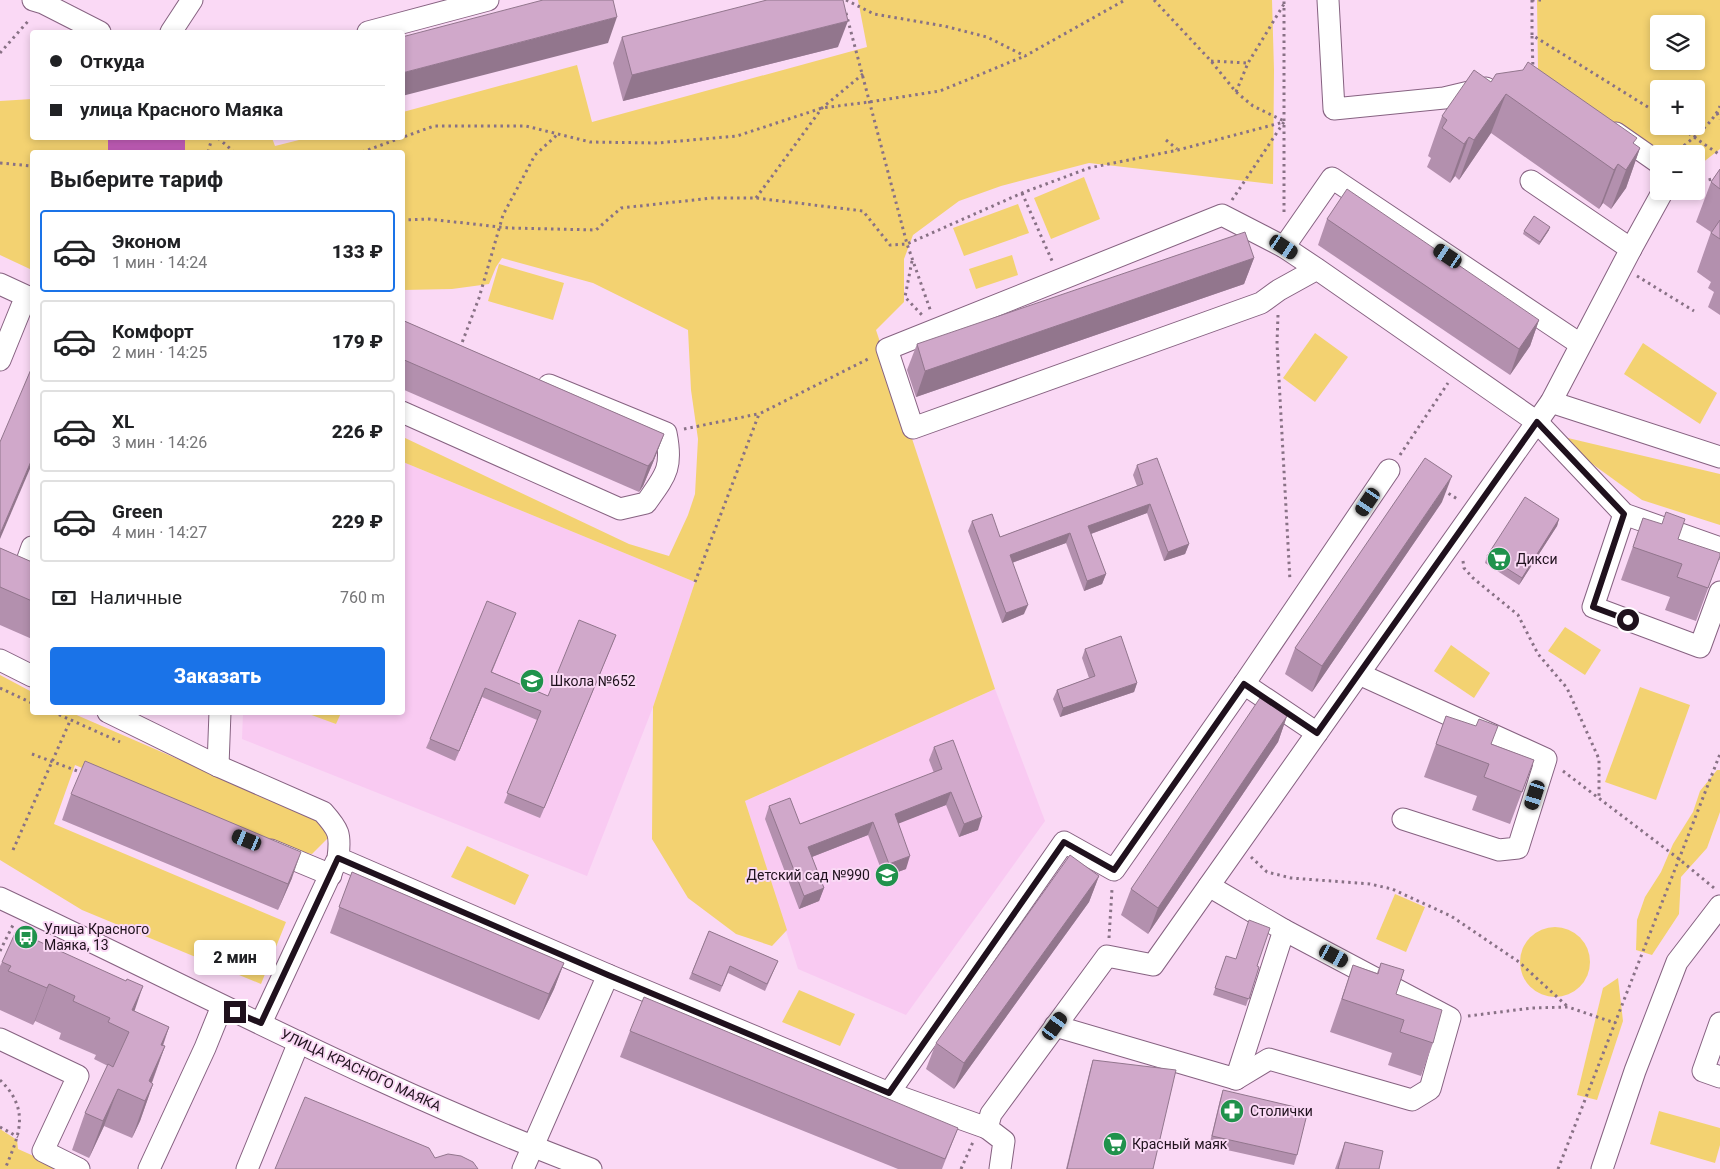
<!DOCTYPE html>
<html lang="ru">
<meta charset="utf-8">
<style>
:root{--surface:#fff;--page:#f2f2f2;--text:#202124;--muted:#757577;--line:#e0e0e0;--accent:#1a73e8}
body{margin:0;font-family:Roboto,sans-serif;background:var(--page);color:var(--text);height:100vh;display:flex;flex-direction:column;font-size:19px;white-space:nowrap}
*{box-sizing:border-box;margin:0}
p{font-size:16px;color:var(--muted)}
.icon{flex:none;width:28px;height:28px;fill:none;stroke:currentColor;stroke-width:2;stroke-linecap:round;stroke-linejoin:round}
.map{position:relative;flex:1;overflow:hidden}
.panel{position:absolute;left:30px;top:150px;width:375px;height:565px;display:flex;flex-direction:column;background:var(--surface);border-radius:5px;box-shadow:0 2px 8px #0003}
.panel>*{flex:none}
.banner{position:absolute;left:30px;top:30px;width:375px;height:110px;border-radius:5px;box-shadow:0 2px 8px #0003;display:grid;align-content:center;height:110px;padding:0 20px;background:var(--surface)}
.tools{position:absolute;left:1650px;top:15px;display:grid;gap:10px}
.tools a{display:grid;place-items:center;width:55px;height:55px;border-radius:5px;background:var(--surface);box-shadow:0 2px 8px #0003;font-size:25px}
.end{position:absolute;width:22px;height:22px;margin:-11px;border:6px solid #1f111d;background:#fff;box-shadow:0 0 0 2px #fff}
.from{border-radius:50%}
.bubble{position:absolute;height:35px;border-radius:5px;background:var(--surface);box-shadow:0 2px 8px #0003;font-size:16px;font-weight:800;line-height:35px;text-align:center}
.car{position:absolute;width:15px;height:30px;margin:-15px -8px;border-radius:6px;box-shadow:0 0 4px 1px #0007;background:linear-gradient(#222 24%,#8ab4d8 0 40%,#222 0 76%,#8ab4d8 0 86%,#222 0)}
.banner b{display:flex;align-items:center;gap:18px;height:48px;font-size:19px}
.banner b+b{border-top:1px solid var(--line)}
.banner i{width:12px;height:12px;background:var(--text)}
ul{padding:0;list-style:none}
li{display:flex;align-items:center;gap:15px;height:82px;margin:0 10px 8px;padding:0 10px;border:2px solid var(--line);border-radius:5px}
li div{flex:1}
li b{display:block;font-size:19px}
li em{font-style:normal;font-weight:800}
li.active{border-color:var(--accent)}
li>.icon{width:45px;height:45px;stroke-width:1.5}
h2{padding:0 20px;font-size:22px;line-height:60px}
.pay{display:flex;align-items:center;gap:12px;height:55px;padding:0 20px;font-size:19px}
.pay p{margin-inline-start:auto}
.button{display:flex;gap:10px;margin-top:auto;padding:10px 20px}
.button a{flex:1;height:58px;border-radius:5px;background:var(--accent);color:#fff;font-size:20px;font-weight:800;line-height:58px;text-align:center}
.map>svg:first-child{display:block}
.built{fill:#f9caf2}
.green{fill:#f3d271;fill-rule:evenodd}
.water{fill:#c05cb6}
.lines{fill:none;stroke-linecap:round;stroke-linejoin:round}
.minor-casing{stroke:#866281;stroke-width:23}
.path{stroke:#887185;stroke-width:3;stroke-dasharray:2.5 4;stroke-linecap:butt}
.minor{stroke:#fff;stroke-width:21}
.wall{fill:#b390ae}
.shaded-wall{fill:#92768d}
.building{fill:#d0a8ca;stroke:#92768d}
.route{stroke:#1f111d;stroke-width:6}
.labels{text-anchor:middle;stroke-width:4;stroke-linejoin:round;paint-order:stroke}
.poi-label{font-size:14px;fill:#1f111d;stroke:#fad9f5;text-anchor:start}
.street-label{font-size:14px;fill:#1f111d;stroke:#fad9f5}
</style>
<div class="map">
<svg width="1720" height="1169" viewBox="0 0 1720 1169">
<rect width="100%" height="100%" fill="#fad9f5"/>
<g class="built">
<polygon points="403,462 695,582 653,707 587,876 242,739 243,713 402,712"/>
<polygon points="995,689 1045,821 906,1015 798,969 745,801"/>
</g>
<g class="green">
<polygon points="858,0 1272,0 1274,70 1273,184 1089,163 1001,186 959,201 913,235 904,259 904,302 876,330 995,689 745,801 787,930 772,946 736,934 688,898 652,839 653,707 695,582 403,462 403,437 629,544 669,556 688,515 695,494 698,439 691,390 688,330 593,283 502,258 496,267 489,284 452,289 403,290 402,152 32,152 32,270 0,255 0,101 32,99 32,138 272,138 275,146 307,138 402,138 403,112 577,65 592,122 867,47"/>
<path d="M1537 0H1720V149L1697 167 1696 154H1664L1648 147 1538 70ZM1659 24H1696V61H1659ZM1659 89H1696V126H1659Z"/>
<polygon points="1084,177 1100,219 1051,239 1034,198"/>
<polygon points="1018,204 1029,233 964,256 953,228"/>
<polygon points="1012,255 1018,275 976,289 969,269"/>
<polygon points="499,264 564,283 553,320 488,301"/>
<polygon points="1315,333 1348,357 1315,402 1283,378"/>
<polygon points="1643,343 1717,393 1700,424 1624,374"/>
<polygon points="1551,434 1720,474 1720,525 1642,500"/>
<polygon points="1565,627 1601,650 1585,675 1548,651"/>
<polygon points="1451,645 1490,673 1474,698 1434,671"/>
<polygon points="0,675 32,692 32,712 72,713 210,773 313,815 329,837 312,854 268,845 75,765 54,824 286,922 261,984 82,910 0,860"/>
<polygon points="1640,687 1690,705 1656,800 1605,782"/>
<polygon points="306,713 341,713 336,724"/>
<polygon points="1717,770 1720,770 1720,812 1707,848 1681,877 1679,914 1652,955 1636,950 1637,920 1645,897 1661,872 1673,844 1693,812 1700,791"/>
<polygon points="467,846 529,875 515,905 451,877"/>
<polygon points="1395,894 1425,907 1406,952 1376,939"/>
<circle cx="1555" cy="962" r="35"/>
<polygon points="1618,978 1623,1021 1597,1100 1577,1095 1603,988"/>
<polygon points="799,990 855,1014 840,1046 782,1022"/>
<polygon points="1659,1111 1720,1128 1720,1145 1715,1163 1650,1144"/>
<polygon points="0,1129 17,1140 18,1149 63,1169 0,1169"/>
</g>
<rect class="water" x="108" y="138" width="77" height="14"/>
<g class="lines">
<g class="minor-casing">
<g id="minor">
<polyline points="33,0 43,3 100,32"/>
<polyline points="1328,0 1334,109 1444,98 1486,88"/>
<polyline points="171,32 192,0"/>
<polyline points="368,32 488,0"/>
<polyline points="1616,133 1659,163"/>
<polyline points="1531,181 1631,249"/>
<polyline points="1284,247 1332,178 1580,344"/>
<polyline points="1317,269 1279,290 1261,303 913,428 887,349 1222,215 1284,247 1317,269 1537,422 1624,514 1720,548"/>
<polyline points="0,284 26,296 0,360"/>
<polyline points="1551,402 1720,457"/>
<path d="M402 412 620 509 646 503C666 475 673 468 666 433L549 385"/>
<polyline points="1624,514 1593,607 1700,647 1720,592"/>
<polyline points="32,547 27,561 32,563"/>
<polyline points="0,660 32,676"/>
<polyline points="1359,674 1546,759 1518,848 1499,850 1403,819"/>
<polyline points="1244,684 1317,733"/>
<path d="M108 712 218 766 323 812C339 830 341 834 338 858L608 975 889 1093 987 1128"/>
<polyline points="218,766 220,712"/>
<polyline points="271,850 331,875"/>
<path d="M0 898C196 990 388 1093 591 1169"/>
<polyline points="261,1023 336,862"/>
<polyline points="1720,1023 1703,1071 1720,1077"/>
<polyline points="1055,1026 1236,1079 1284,930 1209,886"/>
<polyline points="0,1039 78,1076 43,1151 79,1169"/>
<polyline points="1236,1079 1269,1059 1412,1100 1430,1089 1450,1018 1284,930"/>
<polyline points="889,1093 1064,842 1114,870 1244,684 1389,470"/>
<polyline points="149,1169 205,1048 222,1006"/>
<polyline points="247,1169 299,1042"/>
<polyline points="523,1169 608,975"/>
<polyline points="1000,1169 1004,1141 987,1128 991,1114 1107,956 1153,965 1551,402 1631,249 1663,191"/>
<polyline points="1602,1169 1635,1071 1677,962 1720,906"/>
</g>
</g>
<g class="path">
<polyline points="846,0 874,14 944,26 987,37 1025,56 1125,0"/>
<polyline points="1154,0 1211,61 1236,92 1253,106 1284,121"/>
<polyline points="1532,0 1532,35 1659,114"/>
<polyline points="1532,0 1541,0"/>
<polyline points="846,13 907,244 931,312"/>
<polyline points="1532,36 1533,70"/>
<polyline points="0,53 30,19"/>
<polyline points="1211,61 1248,63"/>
<polyline points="1236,92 1248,63 1284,4"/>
<polyline points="1717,113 1720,119"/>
<polyline points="1678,126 1720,155"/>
<polyline points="218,138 234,152"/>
<polyline points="1166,140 1177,149"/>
<polyline points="208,152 212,138"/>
<polyline points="362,152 434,126 526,126 590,142 657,143 737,136 822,108 869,102 940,91 1025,56"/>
<path d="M1674 154C1689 141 1713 124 1720 106"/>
<polyline points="0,163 32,166"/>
<polyline points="1696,183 1720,177"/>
<polyline points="1022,193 1053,263"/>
<polyline points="756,198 822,108 863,74"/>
<polyline points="1232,200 1284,122"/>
<polyline points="1284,212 1284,0"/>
<polyline points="402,220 428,219 509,228 596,230 621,208 712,198 756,198 863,211 890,245 907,244 1022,193 1089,168 1178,150 1284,122"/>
<polyline points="912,261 905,297 922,315"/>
<polyline points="1637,276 1694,311"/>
<polyline points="1278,315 1277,343 1290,581"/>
<polyline points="460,348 479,298 503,215 535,155 558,134"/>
<polyline points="684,429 758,414"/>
<polyline points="1400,455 1448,383"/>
<polyline points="1443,490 1459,500"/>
<polyline points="1463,561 1464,568 1473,578 1518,615 1538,654 1567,688 1599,759 1599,799"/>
<polyline points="695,582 759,414 870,358"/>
<polyline points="0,688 32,703"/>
<polyline points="53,712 120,742"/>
<polyline points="32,754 80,772"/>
<polyline points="1563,771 1679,859 1714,888"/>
<polyline points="13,850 70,721"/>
<polyline points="1251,857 1267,872 1291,878 1370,884 1392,889 1451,916 1519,962 1568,1007"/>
<polyline points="1109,938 1112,889"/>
<polyline points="0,951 13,925"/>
<polyline points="1468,1016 1532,1008 1568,1007 1615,1023"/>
<path d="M0 1080C31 1110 19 1135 5 1169"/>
<polyline points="0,1127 18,1137"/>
<polyline points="961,1169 973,1142"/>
<polyline points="1558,1169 1720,754"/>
</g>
<use href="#minor" class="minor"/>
</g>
<g class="wall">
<polygon points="622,37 838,47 623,101 613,63"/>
<polygon points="1491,82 1634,144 1640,148 1626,188 1611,209 1603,203 1599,209 1491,133 1459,180 1455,176 1450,183 1427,167 1431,158 1428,156 1442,116"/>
<polygon points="1720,169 1720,315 1708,307 1714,292 1708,288 1711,282 1697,272 1711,232 1696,222 1711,182"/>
<polygon points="1327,219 1539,320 1530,346 1510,375 1318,245"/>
<polygon points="1549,230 1539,245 1523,234 1524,231"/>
<polygon points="1254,258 1244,284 916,397 907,370 917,344"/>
<polygon points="402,320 664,434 654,460 643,486 639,492 402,389"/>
<polygon points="1137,465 1189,544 1185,554 1164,561 1147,513 1091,534 1106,574 1102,584 1084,591 1066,543 1012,563 1024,614 1002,623 968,531 972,521 1000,537 1137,486 1133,475"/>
<polygon points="1442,502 1312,692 1285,674 1295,648"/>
<polygon points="1643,518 1678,539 1720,556 1696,621 1665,610 1670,597 1621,580"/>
<polygon points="1559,519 1557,526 1519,585 1485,563 1487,556"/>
<polygon points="0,548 32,562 32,639 0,625"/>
<polygon points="516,613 492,672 548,696 616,635 540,818 504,803 537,720 482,697 455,761 426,748 430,739"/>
<polygon points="1085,649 1137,683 1134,692 1060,717 1053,699 1057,690 1089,678 1082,658"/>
<polygon points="1287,716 1278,742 1148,934 1121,915 1131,889"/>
<polygon points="1446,716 1492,744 1534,760 1510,824 1472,810 1477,796 1424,777"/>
<polygon points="934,747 978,830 959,837 946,805 898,823 906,869 884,877 868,835 812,857 824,888 819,901 799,909 765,819 769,806 800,824 934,773 929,760"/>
<polygon points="71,794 292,878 278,910 62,820"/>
<polygon points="352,872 564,963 554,989 539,1020 330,933"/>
<polygon points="1099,876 1089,902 954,1089 926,1069 936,1043"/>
<polygon points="709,931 778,961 765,991 728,973 720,992 689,979"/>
<polygon points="1226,956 1259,967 1246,1006 1213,995"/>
<polygon points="2,962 134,1011 169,1027 163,1046 165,1046 152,1083 153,1084 140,1121 132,1138 104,1126 89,1158 72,1150 85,1113 108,1066 94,1059 96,1055 59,1039 61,1033 35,1021 33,1025 0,1010 0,966"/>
<polygon points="1381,963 1396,994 1433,1043 1421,1076 1388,1065 1392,1053 1330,1032 1353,965 1377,973"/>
<polygon points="630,1031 958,1128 942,1169 898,1169 620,1057"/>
<polygon points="1093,1060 1153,1169 1066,1169 1090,1070"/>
<polygon points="1223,1090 1297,1155 1294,1165 1209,1146 1220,1100"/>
<polygon points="1345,1142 1379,1169 1335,1169"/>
</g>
<g class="shaded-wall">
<polygon points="617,17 608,43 402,96 402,73"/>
<polygon points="848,21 838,47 623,101 632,75"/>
<polygon points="1506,94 1491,133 1459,180 1474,140"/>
<polygon points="1469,137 1455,176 1450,183 1464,144"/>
<polygon points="1640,148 1626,188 1611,209 1626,170"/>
<polygon points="1618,164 1603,203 1599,209 1614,170"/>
<polygon points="1550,227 1549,230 1539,245 1540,242"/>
<polygon points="1254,258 1244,284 916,397 925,371"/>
<polygon points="1539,320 1530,346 1510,375 1519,349"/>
<polygon points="664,434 654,460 643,486 639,492 648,466"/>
<polygon points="32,459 32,464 0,539 0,534"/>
<polygon points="1452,476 1442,502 1312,692 1322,666"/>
<polygon points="1150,504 1147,513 1085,536 1088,526"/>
<polygon points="1559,519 1557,526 1519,585 1522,578"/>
<polygon points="1070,533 1066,543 1006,565 1010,555"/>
<polygon points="1189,544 1185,554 1164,561 1168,552"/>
<polygon points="1106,574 1102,584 1084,591 1087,581"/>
<polygon points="1028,605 1024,614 1002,623 1006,613"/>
<polygon points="616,635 612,645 540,818 544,808"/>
<polygon points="1137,683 1134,692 1060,717 1063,708"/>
<polygon points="485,688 482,697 455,761 459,751"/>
<polygon points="1287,716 1278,742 1148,934 1158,908"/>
<polygon points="951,792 946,805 890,827 895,814"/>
<polygon points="982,817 978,830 959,837 964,824"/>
<polygon points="873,822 868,835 804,860 808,847"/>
<polygon points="301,852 292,878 278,910 288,884"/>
<polygon points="910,856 906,869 884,877 889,864"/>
<polygon points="1099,876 1089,902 954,1089 964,1063"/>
<polygon points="824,888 819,901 799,909 804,896"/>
<polygon points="564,963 554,989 539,1020 549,994"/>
<polygon points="49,984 35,1021 33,1025 47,988"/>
<polygon points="143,986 130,1024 132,1010"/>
<polygon points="169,1027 156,1064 161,1045"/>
<polygon points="165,1046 151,1084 149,1081"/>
<polygon points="153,1084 140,1121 132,1138 145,1101"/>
<polygon points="118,1089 104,1126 89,1158 103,1121"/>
</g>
<g class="building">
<polygon points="543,0 613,0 617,17 402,73 402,37"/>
<polygon points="767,0 843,0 848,21 632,75 622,37"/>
<polygon points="1528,62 1637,138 1633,143 1640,148 1626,170 1618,164 1614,170 1506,94 1474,140 1469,137 1464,144 1442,128 1447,120 1442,116 1474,70 1491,82 1496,74 1523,70"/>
<polygon points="1720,169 1720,189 1711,182"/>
<polygon points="1347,189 1539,320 1519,349 1327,219"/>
<polygon points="1534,216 1550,227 1540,242 1524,231"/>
<polygon points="1720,220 1720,239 1711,233"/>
<polygon points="1245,232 1254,258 925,371 917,344"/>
<polygon points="402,320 664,434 653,460 648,466 402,359"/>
<polygon points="32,367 32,459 0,534 0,442"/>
<polygon points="1157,458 1189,544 1168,552 1150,504 1088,526 1106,574 1087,581 1070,533 1010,555 1028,605 1006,613 972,521 992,514 1000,537 1143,484 1137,465"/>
<polygon points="1425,458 1452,476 1322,666 1295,648"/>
<polygon points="1525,497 1559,519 1522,578 1487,556"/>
<polygon points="1666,512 1685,519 1678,539 1720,553 1720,556 1708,588 1677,577 1682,564 1633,547 1643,518 1662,524"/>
<polygon points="0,548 32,562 32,601 0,587"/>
<polygon points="487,601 516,613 491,672 548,696 579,620 616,635 544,808 507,793 541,711 485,688 459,751 430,739"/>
<polygon points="1121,636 1137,683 1063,708 1057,690 1095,676 1085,649"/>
<polygon points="1260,698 1287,716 1158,908 1131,889"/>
<polygon points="1446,716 1476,726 1479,719 1498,726 1491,744 1534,760 1522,792 1484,777 1489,764 1436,744"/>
<polygon points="953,740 982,817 964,824 951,792 895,814 910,856 889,864 873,822 808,847 824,888 804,896 769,806 790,798 800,824 942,769 934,747"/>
<polygon points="85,761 301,852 288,884 71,794"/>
<polygon points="1070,855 1099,876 964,1063 936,1043"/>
<polygon points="352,872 564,963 549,994 339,907"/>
<polygon points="1249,920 1270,928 1257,966 1259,967 1249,999 1215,988 1226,956 1236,959"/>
<polygon points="16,931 126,981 127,979 143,986 132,1010 169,1027 161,1045 165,1046 149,1081 153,1084 145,1101 118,1089 103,1121 85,1113 108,1064 113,1067 129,1032 108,1022 110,1018 73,1001 75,996 49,984 47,988 8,971 11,966 2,962"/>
<polygon points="709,931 778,961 767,984 730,966 722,986 692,973"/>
<polygon points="1381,963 1404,970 1396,994 1442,1010 1433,1043 1400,1032 1404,1020 1342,999 1353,965 1378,974"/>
<polygon points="644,997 958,1128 945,1159 630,1031"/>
<polygon points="1093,1060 1176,1070 1153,1169 1067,1169"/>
<polygon points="1223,1090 1308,1110 1297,1155 1212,1136"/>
<polygon points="305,1097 429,1148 435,1158 448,1154 461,1156 473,1162 478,1169 275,1169"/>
<polygon points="1345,1142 1383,1151 1379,1169 1338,1169"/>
</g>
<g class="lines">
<polyline class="route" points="235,1012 261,1023 338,858 608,975 889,1093 1064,842 1114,870 1244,684 1317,733 1537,422 1624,514 1593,607 1628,620"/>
</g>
<defs>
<g id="supermarket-disc" transform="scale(1.25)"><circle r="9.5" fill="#20924c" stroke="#fad9f5"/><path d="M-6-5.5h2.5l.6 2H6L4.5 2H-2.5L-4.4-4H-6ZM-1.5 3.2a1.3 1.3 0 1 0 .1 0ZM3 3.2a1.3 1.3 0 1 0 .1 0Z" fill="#fff"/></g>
<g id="school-disc" transform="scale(1.25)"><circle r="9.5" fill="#20924c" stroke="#fad9f5"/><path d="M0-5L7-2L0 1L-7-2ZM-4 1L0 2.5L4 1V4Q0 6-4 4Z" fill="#fff"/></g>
<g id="bus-disc" transform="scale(1.25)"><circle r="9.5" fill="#20924c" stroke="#fad9f5"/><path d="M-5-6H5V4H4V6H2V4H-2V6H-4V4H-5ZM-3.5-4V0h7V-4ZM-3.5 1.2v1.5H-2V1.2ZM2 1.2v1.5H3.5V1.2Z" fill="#fff"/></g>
<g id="pharmacy-disc" transform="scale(1.25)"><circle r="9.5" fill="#20924c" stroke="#fad9f5"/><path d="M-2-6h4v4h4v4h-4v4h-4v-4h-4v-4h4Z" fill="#fff"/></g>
</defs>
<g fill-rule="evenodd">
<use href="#supermarket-disc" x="1499" y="559"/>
<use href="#school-disc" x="532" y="681"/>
<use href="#school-disc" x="887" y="875"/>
<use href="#bus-disc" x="26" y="937"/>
<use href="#pharmacy-disc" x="1232" y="1111"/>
<use href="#supermarket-disc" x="1115" y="1144"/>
</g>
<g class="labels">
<g class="poi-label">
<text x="1516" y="564">Дикси</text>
<text x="550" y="686">Школа №652</text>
<text x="870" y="880" text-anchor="end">Детский сад №990</text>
<text x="44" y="934">Улица Красного<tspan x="44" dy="16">Маяка, 13</tspan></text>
<text x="1250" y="1116">Столички</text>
<text x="1132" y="1149">Красный маяк</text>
</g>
<g class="street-label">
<text transform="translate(361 1070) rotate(25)" y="5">УЛИЦА КРАСНОГО МАЯКА</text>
</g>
</g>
</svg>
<div class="tools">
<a><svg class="icon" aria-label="layers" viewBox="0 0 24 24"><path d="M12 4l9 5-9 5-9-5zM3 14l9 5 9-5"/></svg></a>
<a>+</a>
<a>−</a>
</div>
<i class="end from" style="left:1628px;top:620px"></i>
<i class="end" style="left:235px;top:1012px"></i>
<div class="bubble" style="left:194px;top:940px;width:82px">2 мин</div>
<i class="car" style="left:1284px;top:247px;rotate:124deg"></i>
<i class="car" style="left:1448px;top:256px;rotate:304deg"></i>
<i class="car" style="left:1368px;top:502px;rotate:214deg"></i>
<i class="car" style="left:1535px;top:795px;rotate:198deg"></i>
<i class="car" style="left:247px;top:840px;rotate:292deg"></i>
<i class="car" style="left:1334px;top:956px;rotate:118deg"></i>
<i class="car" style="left:1055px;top:1026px;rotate:36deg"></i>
<div class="banner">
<b><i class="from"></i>Откуда</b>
<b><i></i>улица Красного Маяка</b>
</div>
<section class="panel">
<h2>Выберите тариф</h2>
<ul>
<li class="active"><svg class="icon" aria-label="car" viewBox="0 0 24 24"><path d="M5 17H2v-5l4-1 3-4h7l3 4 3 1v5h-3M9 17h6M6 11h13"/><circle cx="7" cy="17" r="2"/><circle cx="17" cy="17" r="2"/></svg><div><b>Эконом</b><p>1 мин · 14:24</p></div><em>133 ₽</em></li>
<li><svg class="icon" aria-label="car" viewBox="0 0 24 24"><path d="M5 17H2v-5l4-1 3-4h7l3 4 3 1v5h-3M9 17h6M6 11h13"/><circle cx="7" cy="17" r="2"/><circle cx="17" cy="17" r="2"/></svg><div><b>Комфорт</b><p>2 мин · 14:25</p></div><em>179 ₽</em></li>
<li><svg class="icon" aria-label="car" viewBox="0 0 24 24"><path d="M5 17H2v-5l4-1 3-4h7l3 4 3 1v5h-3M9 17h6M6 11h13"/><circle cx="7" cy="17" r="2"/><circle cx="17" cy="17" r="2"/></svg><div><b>XL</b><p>3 мин · 14:26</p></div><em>226 ₽</em></li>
<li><svg class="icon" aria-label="car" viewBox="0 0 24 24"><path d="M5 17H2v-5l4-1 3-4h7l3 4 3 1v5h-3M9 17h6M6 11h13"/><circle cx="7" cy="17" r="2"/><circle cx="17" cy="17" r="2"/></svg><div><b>Green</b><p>4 мин · 14:27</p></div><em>229 ₽</em></li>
</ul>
<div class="pay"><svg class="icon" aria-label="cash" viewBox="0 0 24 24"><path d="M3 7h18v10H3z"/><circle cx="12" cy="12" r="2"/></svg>Наличные<p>760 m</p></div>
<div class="button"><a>Заказать</a></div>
</section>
</div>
